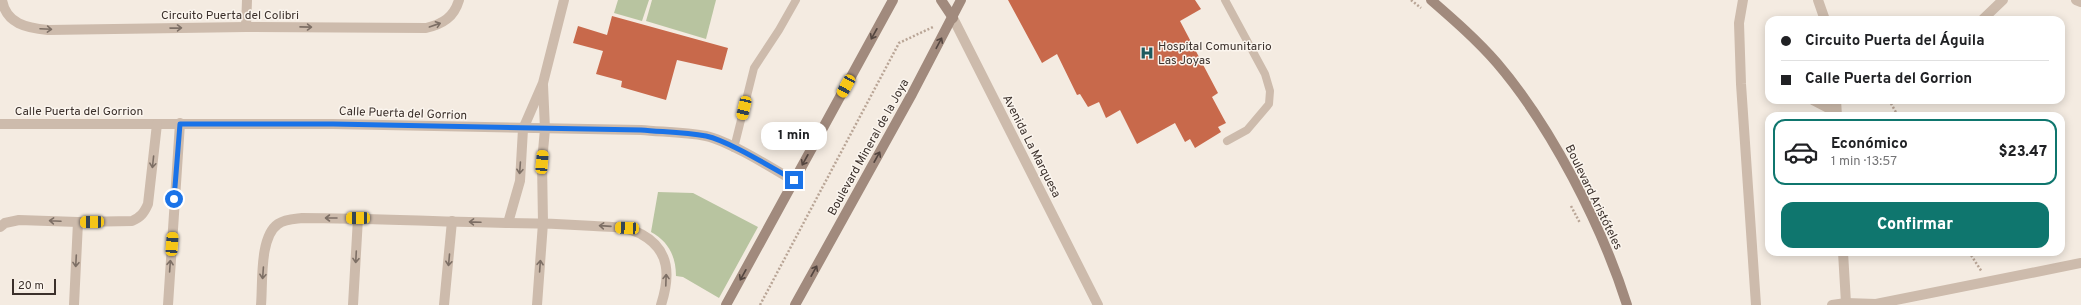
<!DOCTYPE html>
<html lang="es">
<meta charset="utf-8">
<style>
:root{--surface:#fff;--page:#f2f2f2;--text:#202124;--muted:#757577;--line:#e0e0e0;--accent:#0f766e}
body{margin:0;font-family:Overpass,sans-serif;background:var(--page);color:var(--text);height:100vh;display:flex;flex-direction:column;font-size:15px;white-space:nowrap}
*{box-sizing:border-box;margin:0}
p{font-size:13px;color:var(--muted)}
.icon{flex:none;width:22px;height:22px;fill:none;stroke:currentColor;stroke-width:2;stroke-linecap:round;stroke-linejoin:round}
.map{position:relative;flex:1;overflow:hidden}
.details{position:absolute;left:1765px;top:112px;width:300px;height:144px;display:flex;flex-direction:column;background:var(--surface);border-radius:12px;box-shadow:0 2px 10px #0003}
.details>*{flex:none}
.hud{position:absolute;left:1765px;top:16px;width:300px;height:88px;border-radius:12px;box-shadow:0 2px 10px #0003;display:grid;align-content:center;height:88px;padding:0 16px;background:var(--surface)}
.scale{position:absolute;left:12px;bottom:10px;width:44px;box-sizing:border-box;padding-left:4px;border:2px solid #3b302b;border-top:0;font-size:11px;line-height:14px;white-space:nowrap;color:#3b302b;-webkit-text-stroke:3px #fbf5ee;paint-order:stroke}
.end{position:absolute;width:18px;height:18px;margin:-9px;border:5px solid #1a73e8;background:#fff;box-shadow:0 0 0 2px #fff}
.from{border-radius:50%}
.bubble{position:absolute;height:28px;border-radius:12px;background:var(--surface);box-shadow:0 2px 10px #0003;font-size:13px;font-weight:800;line-height:28px;text-align:center}
.car{position:absolute;width:12px;height:24px;margin:-12px -6px;border-radius:5px;box-shadow:0 0 3px 1px #0007;background:linear-gradient(#f5c518 24%,#345 0 40%,#f5c518 0 76%,#345 0 86%,#f5c518 0)}
.hud b{display:flex;align-items:center;gap:14px;height:38px;font-size:15px}
.hud b+b{border-top:1px solid var(--line)}
.hud i{width:10px;height:10px;background:var(--text)}
ul{padding:7px 0 0;list-style:none}
li{display:flex;align-items:center;gap:12px;height:66px;margin:0 8px 6px;padding:0 8px;border:2px solid var(--line);border-radius:12px}
li div{flex:1}
li b{display:block;font-size:15px}
li em{font-style:normal;font-weight:800}
li.on{border-color:var(--accent)}
li>.icon{width:36px;height:36px;stroke-width:1.5}
.action{display:flex;gap:8px;margin-top:auto;padding:8px 16px}
.action a{flex:1;height:46px;border-radius:12px;background:var(--accent);color:#fff;font-size:16px;font-weight:800;line-height:46px;text-align:center}
.map>svg:first-child{display:block}
.green{fill:#b8c4a0}
.building{fill:#c8694b}
.lines{fill:none;stroke-linecap:round;stroke-linejoin:round}
.path{stroke:#b9a596;stroke-width:2.5;stroke-dasharray:2 2;stroke-linecap:butt}
.lane{stroke:#cdbbac;stroke-width:8}
.street{stroke:#cdbbac;stroke-width:10}
.secondary{stroke:#a18a7d;stroke-width:10}
.oneway{stroke:#7d6f65}
.oneway2{stroke:#544640}
.route{stroke:#1a73e8;stroke-width:5}
.labels{text-anchor:middle;stroke-width:3;stroke-linejoin:round;paint-order:stroke}
.street-label{font-size:12px;fill:#3b302b;stroke:#fbf5ee}
.poi-label{font-size:12px;fill:#3b302b;stroke:#fbf5ee;text-anchor:start}
</style>
<div class="map">
<svg width="2081" height="305" viewBox="0 0 2081 305">
<rect width="100%" height="100%" fill="#f4ebe1"/>
<g class="green">
<polygon points="618,0 649,0 642,21 614,13"/>
<polygon points="652,0 716,0 706,39 646,21"/>
<path d="M658 192 693 193 758 227 719 298 683 277 676 276C676 256 668 241 651 232Z"/>
</g>
<g class="building">
<polygon points="1008,0 1195,0 1201,9 1180,21 1218,93 1212,97 1226,123 1218,127 1221,132 1195,148 1190,139 1185,142 1175,123 1137,144 1120,110 1106,118 1099,102 1088,107 1080,94 1077,95 1057,54 1042,63"/>
<polygon points="612,16 728,48 722,70 677,60 666,100 621,87 622,81 596,74 603,51 573,43 578,26 607,35"/>
</g>
<g class="lines">
<g class="path">
<polyline points="1411,0 1421,8"/>
<polyline points="1889,100 1898,116"/>
<polyline points="1571,206 1580,223"/>
<polyline points="1969,252 1982,272"/>
<polyline points="760,305 899,43 933,27"/>
</g>
<g class="lane">
<polyline points="1225,0 1265,74 1270,91 1269,104 1247,130 1227,141"/>
<polyline points="734,148 754,68 779,30 796,0"/>
</g>
<g class="street">
<path d="M2 0C6 24 27 28 48 30L246 27 426 28C443 24 454 17 459 0"/>
<polyline points="1743,0 1739,23 1741,84 1756,305"/>
<polyline points="1818,0 1825,20"/>
<polyline points="2076,0 2081,2"/>
<polyline points="953,18 1098,305"/>
<polyline points="1982,20 2003,0"/>
<polyline points="246,27 247,0"/>
<polyline points="1813,100 1836,112"/>
<polyline points="1836,100 1837,116"/>
<path d="M0 124H333L641 130C662 132 684 132 706 136 729 141 772 168 794 181"/>
<polyline points="508,223 520,181 523,129 543,83 564,0"/>
<path d="M0 227 5 223 19 220 78 222 132 221C141 217 144 213 148 204L157 124"/>
<polyline points="1843,252 1846,303"/>
<polyline points="74,305 78,222"/>
<polyline points="168,305 180,123"/>
<path d="M261 305C263 284 259 237 278 224 285 219 294 219 302 218 370 218 438 222 506 223 535 223 565 224 594 226 610 227 627 226 641 234 671 250 670 277 661 305"/>
<polyline points="353,305 358,218"/>
<polyline points="444,305 452,221"/>
<polyline points="537,305 543,223 542,162 545,129 543,85"/>
<polyline points="1832,305 1846,303 1876,304 2081,263"/>
</g>
<g class="secondary">
<polyline points="941,0 953,18"/>
<path d="M1431 0C1454 20 1477 40 1497 63 1551 126 1602 226 1627 305"/>
<polyline points="726,305 893,0"/>
<polyline points="795,305 912,94 961,0"/>
</g>
</g>
<defs><path id="oneway-shaft" d="M-6 0H5M1.5-3L5.5 0L1.5 3" fill="none" stroke-width="1.6" stroke-linecap="round" stroke-linejoin="round"/></defs>
<g class="oneway">
<use href="#oneway-shaft" transform="translate(435 25) rotate(-19)"/>
<use href="#oneway-shaft" transform="translate(306 27) rotate(1)"/>
<use href="#oneway-shaft" transform="translate(176 28) rotate(-1)"/>
<use href="#oneway-shaft" transform="translate(46 29) rotate(3)"/>
<use href="#oneway-shaft" transform="translate(153 162) rotate(96)"/>
<use href="#oneway-shaft" transform="translate(520 168) rotate(94)"/>
<use href="#oneway-shaft" transform="translate(331 218) rotate(-180)"/>
<use href="#oneway-shaft" transform="translate(55 221) rotate(-177)"/>
<use href="#oneway-shaft" transform="translate(475 222) rotate(-178)"/>
<use href="#oneway-shaft" transform="translate(605 226) rotate(-176)"/>
<use href="#oneway-shaft" transform="translate(356 257) rotate(93)"/>
<use href="#oneway-shaft" transform="translate(449 260) rotate(95)"/>
<use href="#oneway-shaft" transform="translate(76 261) rotate(93)"/>
<use href="#oneway-shaft" transform="translate(170 266) rotate(-86)"/>
<use href="#oneway-shaft" transform="translate(540 266) rotate(-86)"/>
<use href="#oneway-shaft" transform="translate(263 273) rotate(94)"/>
<use href="#oneway-shaft" transform="translate(666 280) rotate(-88)"/>
</g>
<g class="oneway2">
<use href="#oneway-shaft" transform="translate(874 34) rotate(119)"/>
<use href="#oneway-shaft" transform="translate(939 43) rotate(-62)"/>
<use href="#oneway-shaft" transform="translate(877 157) rotate(-61)"/>
<use href="#oneway-shaft" transform="translate(805 160) rotate(119)"/>
<use href="#oneway-shaft" transform="translate(814 271) rotate(-61)"/>
<use href="#oneway-shaft" transform="translate(743 275) rotate(119)"/>
</g>
<g class="lines">
<path class="route" d="M174 199 180 124H333L641 130C662 132 684 132 706 136 729 141 772 168 794 180"/>
</g>
<defs>
<g id="hospital-bare" transform="scale(1.08)"><path d="M-5-5h3v3.5h4V-5h3V5h-3V1.5h-4V5h-3Z" fill="#1f5a5e" stroke="#fbf5ee" stroke-width="2.5" paint-order="stroke"/></g>
</defs>
<g fill-rule="evenodd">
<use href="#hospital-bare" x="1147" y="53"/>
</g>
<g class="labels">
<g class="street-label">
<text x="230" y="19">Circuito Puerta del Colibri</text>
<text x="79" y="115">Calle Puerta del Gorrion</text>
<text transform="translate(403 113) rotate(2)" y="4">Calle Puerta del Gorrion</text>
<text transform="translate(1032 146) rotate(63)" y="4">Avenida La Marquesa</text>
<text transform="translate(868 147) rotate(-61)" y="4">Boulevard Mineral de la Joya</text>
<text transform="translate(1594 197) rotate(64)" y="4">Boulevard Aristóteles</text>
</g>
<g class="poi-label">
<text x="1158" y="50">Hospital Comunitario<tspan x="1158" dy="14">Las Joyas</tspan></text>
</g>
</g>
</svg>
<div class="scale">20 m</div>
<i class="end from" style="left:174px;top:199px"></i>
<i class="end" style="left:794px;top:180px"></i>
<div class="bubble" style="left:761px;top:122px;width:66px">1 min</div>
<i class="car" style="left:846px;top:86px;rotate:209deg"></i>
<i class="car" style="left:744px;top:108px;rotate:193deg"></i>
<i class="car" style="left:542px;top:162px;rotate:5deg"></i>
<i class="car" style="left:358px;top:218px;rotate:270deg"></i>
<i class="car" style="left:92px;top:222px;rotate:269deg"></i>
<i class="car" style="left:627px;top:228px;rotate:273deg"></i>
<i class="car" style="left:172px;top:244px;rotate:4deg"></i>
<div class="hud">
<b><i class="from"></i>Circuito Puerta del Águila</b>
<b><i></i>Calle Puerta del Gorrion</b>
</div>
<section class="details">
<ul>
<li class="on"><svg class="icon" aria-label="car" viewBox="0 0 24 24"><path d="M5 17H2v-5l4-1 3-4h7l3 4 3 1v5h-3M9 17h6M6 11h13"/><circle cx="7" cy="17" r="2"/><circle cx="17" cy="17" r="2"/></svg><div><b>Económico</b><p>1 min · 13:57</p></div><em>$23.47</em></li>
</ul>
<div class="action"><a>Confirmar</a></div>
</section>
</div>
